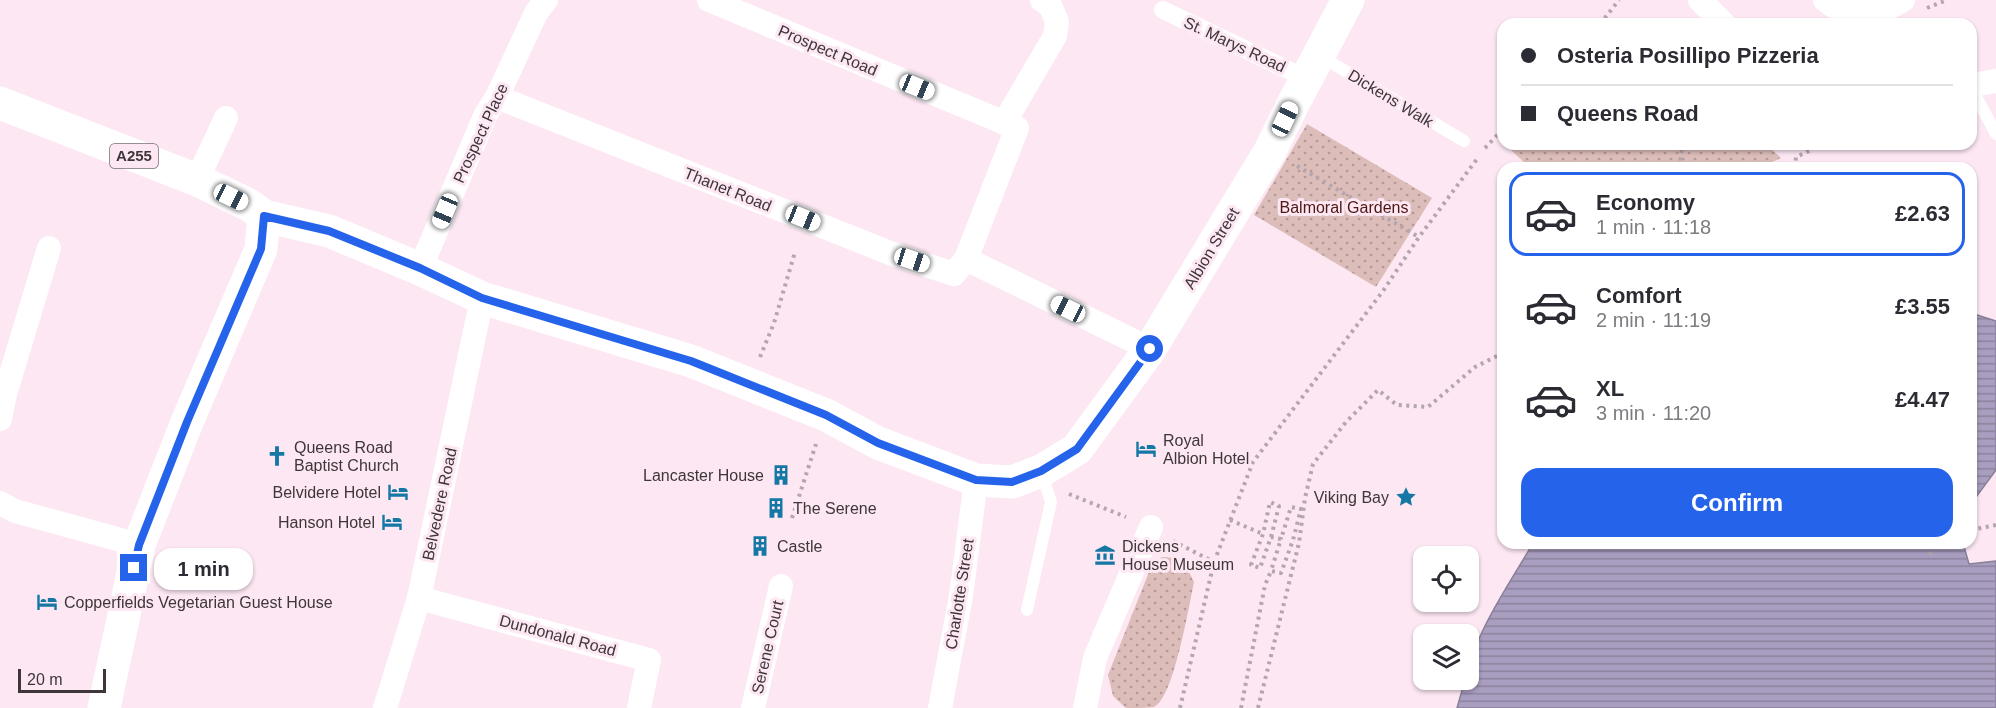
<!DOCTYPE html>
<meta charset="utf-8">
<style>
:root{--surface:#fff;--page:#f7f7f7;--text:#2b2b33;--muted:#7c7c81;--line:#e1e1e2;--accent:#2563eb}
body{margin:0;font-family:Helvetica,sans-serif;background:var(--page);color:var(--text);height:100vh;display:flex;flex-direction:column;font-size:22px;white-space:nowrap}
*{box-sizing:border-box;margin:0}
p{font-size:20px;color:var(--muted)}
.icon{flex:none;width:33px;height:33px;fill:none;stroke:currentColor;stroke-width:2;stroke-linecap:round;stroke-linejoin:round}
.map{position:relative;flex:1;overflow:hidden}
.drawer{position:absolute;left:1497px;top:162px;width:480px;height:387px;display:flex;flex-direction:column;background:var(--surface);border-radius:18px;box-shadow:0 2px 4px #0004}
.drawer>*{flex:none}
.hud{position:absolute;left:1497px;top:18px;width:480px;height:132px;border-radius:18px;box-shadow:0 2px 4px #0004;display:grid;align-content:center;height:132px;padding:0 24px;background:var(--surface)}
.fabs{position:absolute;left:1413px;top:546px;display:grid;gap:12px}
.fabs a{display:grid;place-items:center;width:66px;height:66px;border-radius:12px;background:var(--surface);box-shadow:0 2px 4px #0004;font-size:30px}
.scale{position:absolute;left:18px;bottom:15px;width:88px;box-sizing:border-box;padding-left:6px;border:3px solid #3e363a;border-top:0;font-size:16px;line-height:21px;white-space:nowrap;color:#3e363a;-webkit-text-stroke:4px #fce7f3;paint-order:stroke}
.end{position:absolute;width:27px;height:27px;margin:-14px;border:8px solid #2563eb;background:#fff;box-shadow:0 0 0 3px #fff}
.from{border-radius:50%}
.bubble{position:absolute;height:42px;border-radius:18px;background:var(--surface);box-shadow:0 2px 4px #0004;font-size:20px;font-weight:700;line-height:42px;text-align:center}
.car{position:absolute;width:18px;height:36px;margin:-18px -9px;border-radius:8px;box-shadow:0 0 4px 2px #0007;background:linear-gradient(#fff 24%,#345 0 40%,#fff 0 76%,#345 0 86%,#fff 0)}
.hud b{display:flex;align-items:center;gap:21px;height:57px;font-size:22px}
.hud b+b{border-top:2px solid var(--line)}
.hud i{width:15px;height:15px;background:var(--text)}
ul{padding:10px 0 0;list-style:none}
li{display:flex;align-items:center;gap:18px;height:84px;margin:0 12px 9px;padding:0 12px;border:3px solid transparent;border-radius:18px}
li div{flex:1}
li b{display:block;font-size:22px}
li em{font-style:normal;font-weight:700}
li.current{border-color:var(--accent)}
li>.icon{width:54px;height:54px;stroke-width:1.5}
.action{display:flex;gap:12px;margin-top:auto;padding:12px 24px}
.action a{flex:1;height:69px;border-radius:18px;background:var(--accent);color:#fff;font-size:24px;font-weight:700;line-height:69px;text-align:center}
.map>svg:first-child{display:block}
.grass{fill:url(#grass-dots)}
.water{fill:url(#water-rules);stroke:#897f98;stroke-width:1.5}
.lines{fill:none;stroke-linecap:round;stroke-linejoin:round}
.path{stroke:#b5a5ae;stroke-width:4;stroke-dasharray:3 4.5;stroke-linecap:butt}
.service{stroke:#fff;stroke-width:12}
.pedestrian{stroke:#fff;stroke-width:18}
.minor{stroke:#fff;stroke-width:24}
.secondary{stroke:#fff;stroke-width:33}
.primary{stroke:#fff;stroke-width:33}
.route{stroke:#2563eb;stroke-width:8}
.labels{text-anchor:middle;stroke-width:6;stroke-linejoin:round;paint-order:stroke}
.shield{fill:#fce7f3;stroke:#776b72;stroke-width:1.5}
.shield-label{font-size:15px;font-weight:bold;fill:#3e363a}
.street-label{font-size:16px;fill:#3e363a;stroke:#fce7f3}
.park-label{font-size:16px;fill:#4c1714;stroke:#fce7f3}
.poi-label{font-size:16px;fill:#3e363a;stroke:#fce7f3;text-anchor:start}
</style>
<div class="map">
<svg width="1996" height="708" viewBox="0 0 1996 708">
<defs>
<pattern id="grass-dots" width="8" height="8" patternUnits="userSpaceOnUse" patternTransform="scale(1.5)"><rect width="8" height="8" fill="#dcbdb9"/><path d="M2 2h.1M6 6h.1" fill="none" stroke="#b49a97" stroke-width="1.8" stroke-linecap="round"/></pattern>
<pattern id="water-rules" width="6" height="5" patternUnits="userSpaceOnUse" patternTransform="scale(1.5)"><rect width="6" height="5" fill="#a99ec0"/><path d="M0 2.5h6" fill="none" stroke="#8b829d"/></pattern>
</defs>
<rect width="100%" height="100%" fill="#fce7f3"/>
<g class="grass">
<polygon points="1307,124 1432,198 1376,287 1254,215"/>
<polygon points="1517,144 1766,144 1781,158 1759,168 1530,168 1511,150"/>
<path d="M1162 557C1182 557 1186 565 1194 582 1189 605 1174 698 1154 707 1147 708 1134 708 1126 708L1113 696 1108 675 1149 572Z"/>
</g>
<g class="water">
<polygon points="1971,313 1996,321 1996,470 1971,504"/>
<path d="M1533 543H1963L1969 564 1996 561V708H1457L1465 680H1468C1468 642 1514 577 1533 543Z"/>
</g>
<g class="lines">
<g class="path">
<polyline points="1927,8 1947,0"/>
<polyline points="1600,24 1619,0"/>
<polyline points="1485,148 1503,129"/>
<polyline points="1297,166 1419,237"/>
<path d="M1681 168C1680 158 1679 149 1689 144"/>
<polyline points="1795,168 1796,157 1811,150 1813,144"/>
<polyline points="760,357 774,323 795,252"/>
<polyline points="1069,494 1126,517"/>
<polyline points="792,518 816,444"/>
<polyline points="1230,520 1263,534"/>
<polyline points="1971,530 1996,525"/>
<polyline points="1271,537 1279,506 1270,502 1263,534 1251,565 1260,568 1271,537 1281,539 1271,571 1281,573 1293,540 1301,509 1291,507 1281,539"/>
<polyline points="1173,541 1214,562"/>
<polyline points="1930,555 1933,543"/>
<polyline points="1180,708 1214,562 1253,462 1383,291 1419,237 1477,159"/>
<polyline points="1241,708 1265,585 1271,571"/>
<polyline points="1258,708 1299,543 1305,498 1313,464 1346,422 1378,390 1397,405 1428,407 1475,367 1503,353"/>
</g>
<g class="service">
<polyline points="1320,56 1464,141"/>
<polyline points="1971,87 1996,134"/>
<polyline points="1027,610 1051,502 1041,471"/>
</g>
<polyline class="pedestrian" points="1163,10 1307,79"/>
<g class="minor">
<polyline points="709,0 1017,128 966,259"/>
<polyline points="1700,0 1724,24"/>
<polyline points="1825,0 1833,6 1885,10 1903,0"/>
<polyline points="1971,85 1996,81"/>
<polyline points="497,97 890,253 954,274 966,259 1150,349"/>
<polyline points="1004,123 1055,36 1057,22 1050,5 1042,0"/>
<polyline points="197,180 226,118"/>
<polyline points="420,269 486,114 497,97 536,13 546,0"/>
<polyline points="0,419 5,394 49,248"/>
<polyline points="0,503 15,511 139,545"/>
<polyline points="419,598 649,660 639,708"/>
<polyline points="385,708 419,598 482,298"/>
<polyline points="753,708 781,586"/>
<polyline points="940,708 961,596 976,480"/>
<polyline points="1085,708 1095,658 1151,527"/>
</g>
<polyline class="secondary" points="264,216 329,231 420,269 482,298 691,361 826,415 878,443 976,480 1012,482 1041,471 1077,449 1150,349 1270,151 1293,104 1348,0"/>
<polyline class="primary" points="0,103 197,180 249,205 264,216 261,249 187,422 139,545 104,708"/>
</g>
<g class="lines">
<polyline class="route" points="134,568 139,545 187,422 261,249 264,216 329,231 420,268 482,298 691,361 826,415 878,443 976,480 1012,482 1041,471 1077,449 1150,349"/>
</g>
<defs>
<g id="hotel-bare" transform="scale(1.62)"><path d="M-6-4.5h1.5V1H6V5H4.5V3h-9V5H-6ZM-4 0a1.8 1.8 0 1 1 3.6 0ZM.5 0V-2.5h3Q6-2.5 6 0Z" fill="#1578a4" stroke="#fce7f3" stroke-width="2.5" paint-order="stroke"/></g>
<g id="church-bare" transform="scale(1.62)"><path d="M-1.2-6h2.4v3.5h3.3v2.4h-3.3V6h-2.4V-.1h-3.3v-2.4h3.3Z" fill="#1578a4" stroke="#fce7f3" stroke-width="2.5" paint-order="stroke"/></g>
<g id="building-bare" transform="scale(1.62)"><path d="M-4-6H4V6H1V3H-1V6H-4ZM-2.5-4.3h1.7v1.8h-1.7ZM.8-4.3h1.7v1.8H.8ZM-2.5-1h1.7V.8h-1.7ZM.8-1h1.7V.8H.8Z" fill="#1578a4" stroke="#fce7f3" stroke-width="2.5" paint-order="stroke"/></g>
<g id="sight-bare" transform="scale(1.62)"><path d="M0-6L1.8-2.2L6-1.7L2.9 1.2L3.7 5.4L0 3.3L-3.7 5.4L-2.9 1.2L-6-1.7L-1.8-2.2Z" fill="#1578a4" stroke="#fce7f3" stroke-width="2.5" paint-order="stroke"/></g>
<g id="museum-bare" transform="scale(1.62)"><path d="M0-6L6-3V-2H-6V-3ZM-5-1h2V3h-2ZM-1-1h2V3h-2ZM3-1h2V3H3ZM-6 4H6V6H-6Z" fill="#1578a4" stroke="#fce7f3" stroke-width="2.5" paint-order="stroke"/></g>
</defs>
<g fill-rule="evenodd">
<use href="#hotel-bare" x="1146" y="449"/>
<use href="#church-bare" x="277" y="456"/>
<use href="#building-bare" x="781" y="475"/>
<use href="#hotel-bare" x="398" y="492"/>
<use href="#sight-bare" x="1406" y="497"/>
<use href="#building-bare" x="776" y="508"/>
<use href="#hotel-bare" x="392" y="522"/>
<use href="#building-bare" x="760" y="546"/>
<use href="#museum-bare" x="1105" y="555"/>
<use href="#hotel-bare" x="47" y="602"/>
</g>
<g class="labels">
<rect class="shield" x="110" y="144" width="48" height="24" rx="4.5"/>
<g class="shield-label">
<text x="134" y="161">A255</text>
</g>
<g class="street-label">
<text transform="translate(1235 44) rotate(25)" y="6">St. Marys Road</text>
<text transform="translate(828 50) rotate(23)" y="6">Prospect Road</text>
<text transform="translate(1391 98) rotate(31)" y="6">Dickens Walk</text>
<text transform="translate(480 133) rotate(-65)" y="6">Prospect Place</text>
<text transform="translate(728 189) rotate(22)" y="6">Thanet Road</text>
<text transform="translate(1211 248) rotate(-59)" y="6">Albion Street</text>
<text transform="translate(439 504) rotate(-78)" y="6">Belvedere Road</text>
<text transform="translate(959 594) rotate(-81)" y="6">Charlotte Street</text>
<text transform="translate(558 635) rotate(15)" y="6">Dundonald Road</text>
<text transform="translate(767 647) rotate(-77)" y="6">Serene Court</text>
</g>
<g class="park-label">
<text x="1344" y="213">Balmoral Gardens</text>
</g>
<g class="poi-label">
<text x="1163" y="446">Royal<tspan x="1163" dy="18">Albion Hotel</tspan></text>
<text x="294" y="453">Queens Road<tspan x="294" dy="18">Baptist Church</tspan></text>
<text x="764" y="481" text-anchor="end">Lancaster House</text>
<text x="381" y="498" text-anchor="end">Belvidere Hotel</text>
<text x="1389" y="503" text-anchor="end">Viking Bay</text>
<text x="793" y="514">The Serene</text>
<text x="375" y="528" text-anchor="end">Hanson Hotel</text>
<text x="777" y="552">Castle</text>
<text x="1122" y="552">Dickens<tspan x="1122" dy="18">House Museum</tspan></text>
<text x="64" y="608">Copperfields Vegetarian Guest House</text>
</g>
</g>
</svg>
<div class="fabs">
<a><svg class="icon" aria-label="locate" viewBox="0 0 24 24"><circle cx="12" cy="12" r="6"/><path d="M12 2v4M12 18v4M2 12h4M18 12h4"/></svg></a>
<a><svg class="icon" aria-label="layers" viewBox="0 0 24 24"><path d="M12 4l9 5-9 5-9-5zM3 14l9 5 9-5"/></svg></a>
</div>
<div class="scale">20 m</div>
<i class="end from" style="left:1150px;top:349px"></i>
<i class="end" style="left:134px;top:568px"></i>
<div class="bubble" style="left:154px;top:548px;width:99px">1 min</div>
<i class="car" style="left:917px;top:87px;rotate:112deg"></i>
<i class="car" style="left:1285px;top:119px;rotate:25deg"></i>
<i class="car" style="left:231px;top:197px;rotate:116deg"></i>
<i class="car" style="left:445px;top:211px;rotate:203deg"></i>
<i class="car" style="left:803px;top:218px;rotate:112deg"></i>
<i class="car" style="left:912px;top:260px;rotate:108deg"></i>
<i class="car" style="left:1068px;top:309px;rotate:296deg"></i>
<div class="hud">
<b><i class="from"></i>Osteria Posillipo Pizzeria</b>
<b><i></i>Queens Road</b>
</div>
<section class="drawer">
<ul>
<li class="current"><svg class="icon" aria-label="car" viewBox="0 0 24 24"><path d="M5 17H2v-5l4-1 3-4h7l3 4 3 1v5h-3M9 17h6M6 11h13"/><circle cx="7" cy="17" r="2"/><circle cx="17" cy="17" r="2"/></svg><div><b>Economy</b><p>1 min · 11:18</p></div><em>£2.63</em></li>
<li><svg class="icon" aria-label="car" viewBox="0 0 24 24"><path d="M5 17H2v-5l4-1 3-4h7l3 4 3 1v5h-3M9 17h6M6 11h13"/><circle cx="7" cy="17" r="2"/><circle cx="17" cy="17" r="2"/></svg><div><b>Comfort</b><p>2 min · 11:19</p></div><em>£3.55</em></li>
<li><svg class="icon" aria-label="car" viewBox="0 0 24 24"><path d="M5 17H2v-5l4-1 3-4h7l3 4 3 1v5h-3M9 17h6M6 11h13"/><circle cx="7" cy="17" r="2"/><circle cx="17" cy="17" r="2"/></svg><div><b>XL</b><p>3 min · 11:20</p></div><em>£4.47</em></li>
</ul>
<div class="action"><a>Confirm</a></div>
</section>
</div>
